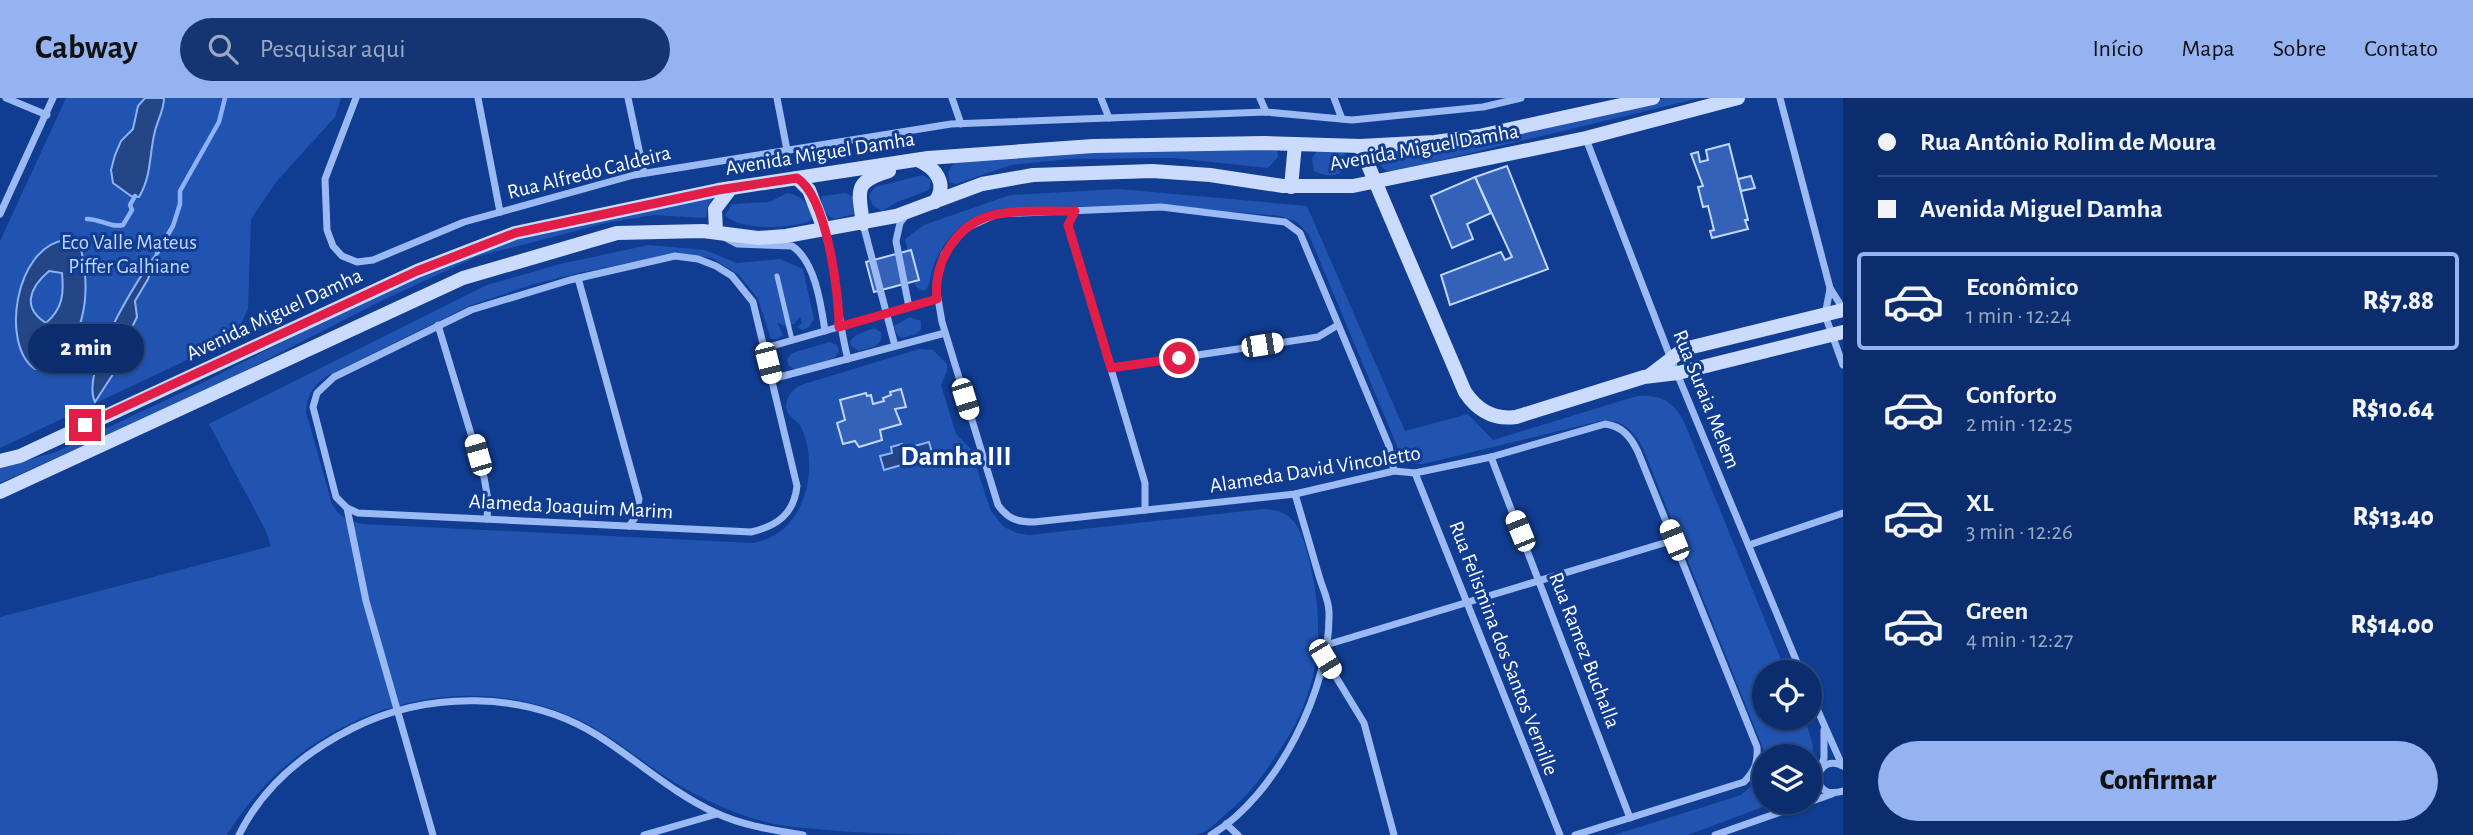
<!DOCTYPE html>
<html lang="pt">
<meta charset="utf-8">
<style>
:root{--surface:#0c2d6d;--page:#153572;--text:#f1f3f6;--muted:#9aa8c2;--line:#2c4980;--accent:#95b2f1}
body{margin:0;font-family:"Alegreya Sans",sans-serif;background:var(--page);color:var(--text);height:100vh;display:flex;flex-direction:column;font-size:26px;white-space:nowrap}
*{box-sizing:border-box;margin:0}
p{font-size:23px;color:var(--muted)}
.icon{flex:none;width:38px;height:38px;fill:none;stroke:currentColor;stroke-width:2;stroke-linecap:round;stroke-linejoin:round}
.map{position:relative;flex:1;overflow:hidden}
.sheet{display:flex;flex-direction:column;background:var(--surface);width:630px}
.sheet>*{flex:none}
.top-card{display:grid;align-content:center;height:154px;padding:0 35px;background:var(--surface)}
.fabs{position:absolute;left:1752px;top:562px;display:grid;gap:14px}
.fabs a{display:grid;place-items:center;width:70px;height:70px;border-radius:50%;background:var(--surface);box-shadow:0 2px 5px #0004,0 0 0 2px var(--line);font-size:35px}
.end{position:absolute;width:32px;height:32px;margin:-16px;border:9px solid #e11d48;background:#fff;box-shadow:0 0 0 4px #fff}
.from{border-radius:50%}
.bubble{position:absolute;height:49px;border-radius:24px;background:var(--surface);box-shadow:0 2px 5px #0004,0 0 0 2px var(--line);font-size:23px;font-weight:800;line-height:49px;text-align:center}
.car{position:absolute;width:21px;height:42px;margin:-21px -10px;border-radius:9px;box-shadow:0 0 5px 2px #0007;background:linear-gradient(#fff 24%,#345 0 40%,#fff 0 76%,#345 0 86%,#fff 0)}
.top-card b{display:flex;align-items:center;gap:24px;height:66px;font-size:26px}
.top-card b+b{border-top:2px solid var(--line)}
.top-card i{width:18px;height:18px;background:var(--text)}
ul{padding:0;list-style:none}
li{display:flex;align-items:center;gap:21px;height:98px;margin:0 14px 10px;padding:0 21px;border:4px solid transparent;border-radius:7px}
li div{flex:1}
li b{display:block;font-size:26px}
li em{font-style:normal;font-weight:800}
li.active{border-color:var(--accent)}
li>.icon{width:63px;height:63px;stroke-width:1.5}
.action{display:flex;gap:14px;margin-top:auto;padding:14px 35px}
.action a{flex:1;height:80px;border-radius:42px;background:var(--accent);color:#111;font-size:28px;font-weight:800;line-height:80px;text-align:center}
header{display:flex;align-items:center;gap:42px;box-sizing:border-box;height:98px;padding:0 35px;background:var(--accent);color:#111}
header strong{font-size:33px}
nav{display:flex;gap:38px;margin-inline-start:auto;font-size:24px}
.search{width:490px;height:63px;background:var(--page);display:flex;align-items:center;gap:18px;box-sizing:border-box;padding:0 24px;border-radius:38px;color:var(--muted);font-size:26px}
main{display:flex;flex:1;min-height:0}
.map>svg:first-child{display:block}
.green{fill:#2153b1}
.water{fill:#254686;stroke:#8cb3f7;stroke-width:2;fill-rule:evenodd}
.lines{fill:none;stroke-linecap:round;stroke-linejoin:round}
.stream{stroke:#8cb3f7;stroke-width:4.5}
.building{fill:#3462b9;stroke:#c2d7fe;stroke-width:2}
.lane{stroke:#9bbaf3;stroke-width:5}
.street{stroke:#9bbaf3;stroke-width:7}
.secondary{stroke:#cadbfd;stroke-width:14}
.route{stroke:#e11d48;stroke-width:9}
.labels{text-anchor:middle;stroke-width:6;stroke-linejoin:round;paint-order:stroke}
.street-label{font-size:21px;fill:#fff;stroke:#103c91}
.park-label{font-size:21px;fill:#c2d7fe;stroke:#103c91}
.district-label{font-size:28px;font-weight:bold;fill:#fff;stroke:#103c91}
</style>
<header>
<strong>Cabway</strong>
<div class="search"><svg class="icon" aria-label="search" viewBox="0 0 24 24"><circle cx="10" cy="10" r="6"/><path d="M15 15l6 6"/></svg>Pesquisar aqui</div>
<nav><a>Início</a><a>Mapa</a><a>Sobre</a><a>Contato</a></nav>
</header>
<main>
<div class="map">
<svg width="1843" height="737" viewBox="0 0 1843 737">
<rect width="100%" height="100%" fill="#103c91"/>
<g class="green">
<polygon points="66,0 341,0 335,19 277,83 251,121 248,211 234,240 0,350 0,143"/>
<polygon points="1666,0 1700,0 1392,74 1385,72 1379,66 1380,57 1384,52"/>
<polygon points="1234,47 1277,52 1278,59 1268,70 1173,60 1069,61 1011,67 956,86 949,84 948,74 954,65 963,61"/>
<path d="M1319 50 1337 51 1345 56C1352 77 1330 82 1314 73L1312 60Z"/>
<polygon points="923,77 931,82 929,92 895,105 882,113 872,107 869,97 875,89"/>
<path d="M1119 91 1307 108 1405 333 1468 316 1493 342 1637 298C1661 296 1675 304 1685 326L1786 574H1764V620H1805L1813 648 1810 671V658H1766L1642 348C1633 332 1620 320 1600 323L1423 366 1409 365 1400 355 1309 137 1297 124 1280 118 1146 106 993 112C964 120 944 140 933 169 931 176 930 183 927 191L924 193 916 189 905 141 924 127 1010 97Z"/>
<path d="M787 95C802 97 811 107 812 122 795 131 738 133 725 117L732 106 770 104Z"/>
<path d="M846 95 853 99 854 116 834 121C825 118 820 108 822 98Z"/>
<polygon points="714,99 708,107 706,119 703,120 654,117 606,125 476,159 381,203 206,293 0,385 0,370 56,354 202,285 377,195 520,137"/>
<path d="M649 147 705 152 737 165 780 161 803 171 814 221 809 229 803 232 797 229 802 225 800 219 794 226 784 228 777 224 783 237 777 241H771L758 201 739 177 712 160 677 155 574 176 531 187 469 208 329 277C314 286 307 296 306 314L332 406 338 415 348 422 362 426 753 445C804 437 821 372 801 329 797 321 786 319 786 308 786 299 793 291 801 287L919 251 933 252 947 266V273L941 287 956 336 970 350 991 413 1004 429 1017 435 1029 437 1263 411C1294 411 1301 431 1308 457 1327 532 1321 594 1276 658 1262 679 1249 697 1229 713 1219 722 1207 736 1194 737 1132 737 1067 737 1005 737 928 737 848 737 773 726 733 716 693 698 660 675 634 657 610 637 581 623 453 561 299 618 227 737H0V519L271 448 265 431 209 326 487 187 560 166Z"/>
<polygon points="910,219 921,223 921,231 916,236 902,240 897,237 894,228"/>
<path d="M874 230 881 234C884 249 871 249 859 253L851 248 850 243 856 237Z"/>
<polygon points="830,244 837,247 839,253 833,262 796,272 789,268 787,262 792,255"/>
<polygon points="1764,672 1764,704 1776,704 1688,737 1614,737 1741,697 1758,682"/>
</g>
<g class="water">
<path d="M145 0H164C164 12 158 21 155 33 149 56 152 77 139 99L131 98 113 85 111 72 115 57 121 43 133 31 138 8Z"/>
<path d="M65 142 81 151C91 195 87 256 35 271 0 247 15 149 65 142ZM49 173 62 175C64 196 63 210 46 225 22 210 29 190 49 173Z"/>
<path d="M157 155 148 181 135 203 137 219 116 262 115 273 95 304C80 273 137 181 157 155Z"/>
<polygon points="929,344 933,358 884,372 880,358 892,355 891,349 902,346 904,351"/>
</g>
<g class="lines">
<g class="stream">
<path d="M87 121C101 121 110 130 123 127L132 112 130 107 135 98"/>
<polyline points="157,155 173,128 180,106 180,93 219,24 225,0"/>
</g>
</g>
<g class="building">
<polygon points="1729,46 1748,122 1745,122 1748,131 1712,140 1710,133 1714,132 1708,108 1703,109 1698,89 1703,88 1691,56 1698,54 1700,64 1708,62 1706,52"/>
<polygon points="1507,68 1548,171 1450,207 1441,177 1501,154 1505,162 1512,159 1475,79"/>
<polygon points="1751,78 1755,90 1741,93 1738,81"/>
<polygon points="1475,79 1491,115 1467,126 1473,141 1452,150 1431,98"/>
<polygon points="911,152 919,182 874,194 866,164"/>
<polygon points="901,291 906,309 895,311 901,326 880,332 882,342 859,349 855,343 843,346 837,325 845,322 840,302 866,295 867,298 871,297 873,306 884,303 883,300 891,297 890,294"/>
</g>
<g class="lines">
<polyline class="lane" points="777,178 792,242"/>
<g class="street">
<polyline points="6,0 47,17"/>
<polyline points="356,0 325,81 327,132 333,148 342,158 357,164 373,162 464,124 634,77 951,26 1266,14 1352,22 1483,9 1521,0"/>
<polyline points="478,0 500,114"/>
<polyline points="628,0 644,75"/>
<polyline points="777,0 787,52"/>
<polyline points="952,0 961,26"/>
<polyline points="1101,0 1109,20"/>
<polyline points="1260,0 1266,14"/>
<polyline points="1334,0 1342,21"/>
<polyline points="1780,0 1830,190 1843,211"/>
<polyline points="1586,41 1671,261 1801,574"/>
<polyline points="1075,113 1068,127 1145,385 1145,412"/>
<polyline points="0,116 53,0"/>
<polyline points="906,117 900,125 896,143 909,209"/>
<polyline points="863,126 895,248"/>
<path d="M824 131C838 174 836 218 848 261"/>
<path d="M722 138 737 146 792 148C815 163 821 206 825 233"/>
<path d="M675 158 698 161 716 168 732 178 753 204 797 388C794 416 777 428 751 434L358 415 347 410 336 399 313 309 317 295 334 279 471 212 570 182Z"/>
<polyline points="578,180 639,401 635,420 629,428"/>
<polyline points="1830,191 1825,217 1843,267"/>
<polyline points="438,227 484,379 488,402 487,421"/>
<polyline points="765,250 937,201"/>
<polyline points="1111,270 1318,239 1338,227"/>
<polyline points="772,281 945,235"/>
<polyline points="1491,359 1630,720"/>
<path d="M1394 373 1389 348 1300 135 1285 124 1161 109 997 116 966 130 944 156 936 189 942 224 998 407C1008 421 1017 424 1034 424L1295 396 1394 373 1415 375 1491 359 1605 326C1622 328 1631 339 1638 354L1757 649C1758 664 1755 673 1744 684L1575 737"/>
<polyline points="1415,375 1560,737"/>
<polyline points="347,410 366,503 433,737"/>
<polyline points="1749,447 1843,415"/>
<polyline points="1326,547 1674,442"/>
<polyline points="1325,561 1364,625 1394,737"/>
<polyline points="1810,595 1842,667"/>
<path d="M1843 668C1831 662 1822 666 1818 678 1819 694 1829 697 1843 693"/>
<polyline points="1820,671 1824,660 1824,632"/>
<polyline points="1810,687 1818,678"/>
<polyline points="1226,726 1238,737"/>
<path d="M239 737C263 688 305 654 353 630 427 593 525 592 597 637 637 662 672 695 716 715 744 728 773 732 803 737"/>
<polyline points="644,737 717,716"/>
<path d="M1211 737C1277 698 1331 589 1329 514 1329 502 1322 489 1319 478 1311 451 1303 423 1295 396"/>
<polyline points="1715,737 1832,696"/>
</g>
<g class="secondary">
<path d="M1360 48 1465 294C1477 312 1493 322 1516 319L1644 279 1678 275 1843 234"/>
<path d="M918 62C936 70 948 86 935 104"/>
<polyline points="797,80 809,92 824,131"/>
<polyline points="1291,89 1295,46"/>
<path d="M863 126C859 93 852 84 889 73"/>
<polyline points="716,134 715,111 731,90"/>
<polyline points="1650,277 1684,251 1843,212"/>
<polyline points="0,363 20,358 417,173 515,135 718,92 928,60 1093,48 1265,45 1360,48 1435,44 1479,38 1653,0"/>
<polyline points="0,394 463,180 617,135 703,133 758,140 786,138 896,118 982,86 1033,77 1152,73 1210,77 1283,88 1353,88 1586,40 1738,0"/>
</g>
</g>
<g class="lines">
<path class="route" d="M85 327 417 173 515 135 718 92 797 80C827 99 839 195 839 229L937 201C933 163 958 123 998 116 1022 111 1050 114 1075 113L1068 127 1111 270 1179 260"/>
</g>
<g class="labels">
<g class="street-label">
<text transform="translate(1424 49) rotate(-10)" y="7">Avenida Miguel Damha</text>
<text transform="translate(820 55) rotate(-9)" y="7">Avenida Miguel Damha</text>
<text transform="translate(589 74) rotate(-14)" y="7">Rua Alfredo Caldeira</text>
<text transform="translate(274 216) rotate(-25)" y="7">Avenida Miguel Damha</text>
<text transform="translate(1707 301) rotate(68)" y="7">Rua Suraia Melem</text>
<text transform="translate(1315 371) rotate(-9)" y="7">Alameda David Vincoletto</text>
<text transform="translate(571 408) rotate(3)" y="7">Alameda Joaquim Marim</text>
<text transform="translate(1504 550) rotate(69)" y="7">Rua Felismina dos Santos Vernille</text>
<text transform="translate(1585 552) rotate(69)" y="7">Rua Ramez Buchalla</text>
</g>
<g class="park-label">
<text x="129" y="151">Eco Valle Mateus<tspan x="129" dy="24">Piffer Galhiane</tspan></text>
</g>
<g class="district-label">
<text x="956" y="367">Damha III</text>
</g>
</g>
</svg>
<div class="fabs">
<a><svg class="icon" aria-label="locate" viewBox="0 0 24 24"><circle cx="12" cy="12" r="6"/><path d="M12 2v4M12 18v4M2 12h4M18 12h4"/></svg></a>
<a><svg class="icon" aria-label="layers" viewBox="0 0 24 24"><path d="M12 4l9 5-9 5-9-5zM3 14l9 5 9-5"/></svg></a>
</div>
<i class="end from" style="left:1179px;top:260px"></i>
<i class="end" style="left:85px;top:327px"></i>
<div class="bubble" style="left:28px;top:226px;width:116px">2 min</div>
<i class="car" style="left:1262px;top:247px;rotate:81deg"></i>
<i class="car" style="left:768px;top:265px;rotate:166deg"></i>
<i class="car" style="left:965px;top:301px;rotate:163deg"></i>
<i class="car" style="left:478px;top:357px;rotate:344deg"></i>
<i class="car" style="left:1520px;top:433px;rotate:338deg"></i>
<i class="car" style="left:1674px;top:442px;rotate:338deg"></i>
<i class="car" style="left:1325px;top:561px;rotate:149deg"></i>
</div>
<section class="sheet">
<div class="top-card">
<b><i class="from"></i>Rua Antônio Rolim de Moura</b>
<b><i></i>Avenida Miguel Damha</b>
</div>
<ul>
<li class="active"><svg class="icon" aria-label="car" viewBox="0 0 24 24"><path d="M5 17H2v-5l4-1 3-4h7l3 4 3 1v5h-3M9 17h6M6 11h13"/><circle cx="7" cy="17" r="2"/><circle cx="17" cy="17" r="2"/></svg><div><b>Econômico</b><p>1 min · 12:24</p></div><em>R$7.88</em></li>
<li><svg class="icon" aria-label="car" viewBox="0 0 24 24"><path d="M5 17H2v-5l4-1 3-4h7l3 4 3 1v5h-3M9 17h6M6 11h13"/><circle cx="7" cy="17" r="2"/><circle cx="17" cy="17" r="2"/></svg><div><b>Conforto</b><p>2 min · 12:25</p></div><em>R$10.64</em></li>
<li><svg class="icon" aria-label="car" viewBox="0 0 24 24"><path d="M5 17H2v-5l4-1 3-4h7l3 4 3 1v5h-3M9 17h6M6 11h13"/><circle cx="7" cy="17" r="2"/><circle cx="17" cy="17" r="2"/></svg><div><b>XL</b><p>3 min · 12:26</p></div><em>R$13.40</em></li>
<li><svg class="icon" aria-label="car" viewBox="0 0 24 24"><path d="M5 17H2v-5l4-1 3-4h7l3 4 3 1v5h-3M9 17h6M6 11h13"/><circle cx="7" cy="17" r="2"/><circle cx="17" cy="17" r="2"/></svg><div><b>Green</b><p>4 min · 12:27</p></div><em>R$14.00</em></li>
</ul>
<div class="action"><a>Confirmar</a></div>
</section>
</main>
